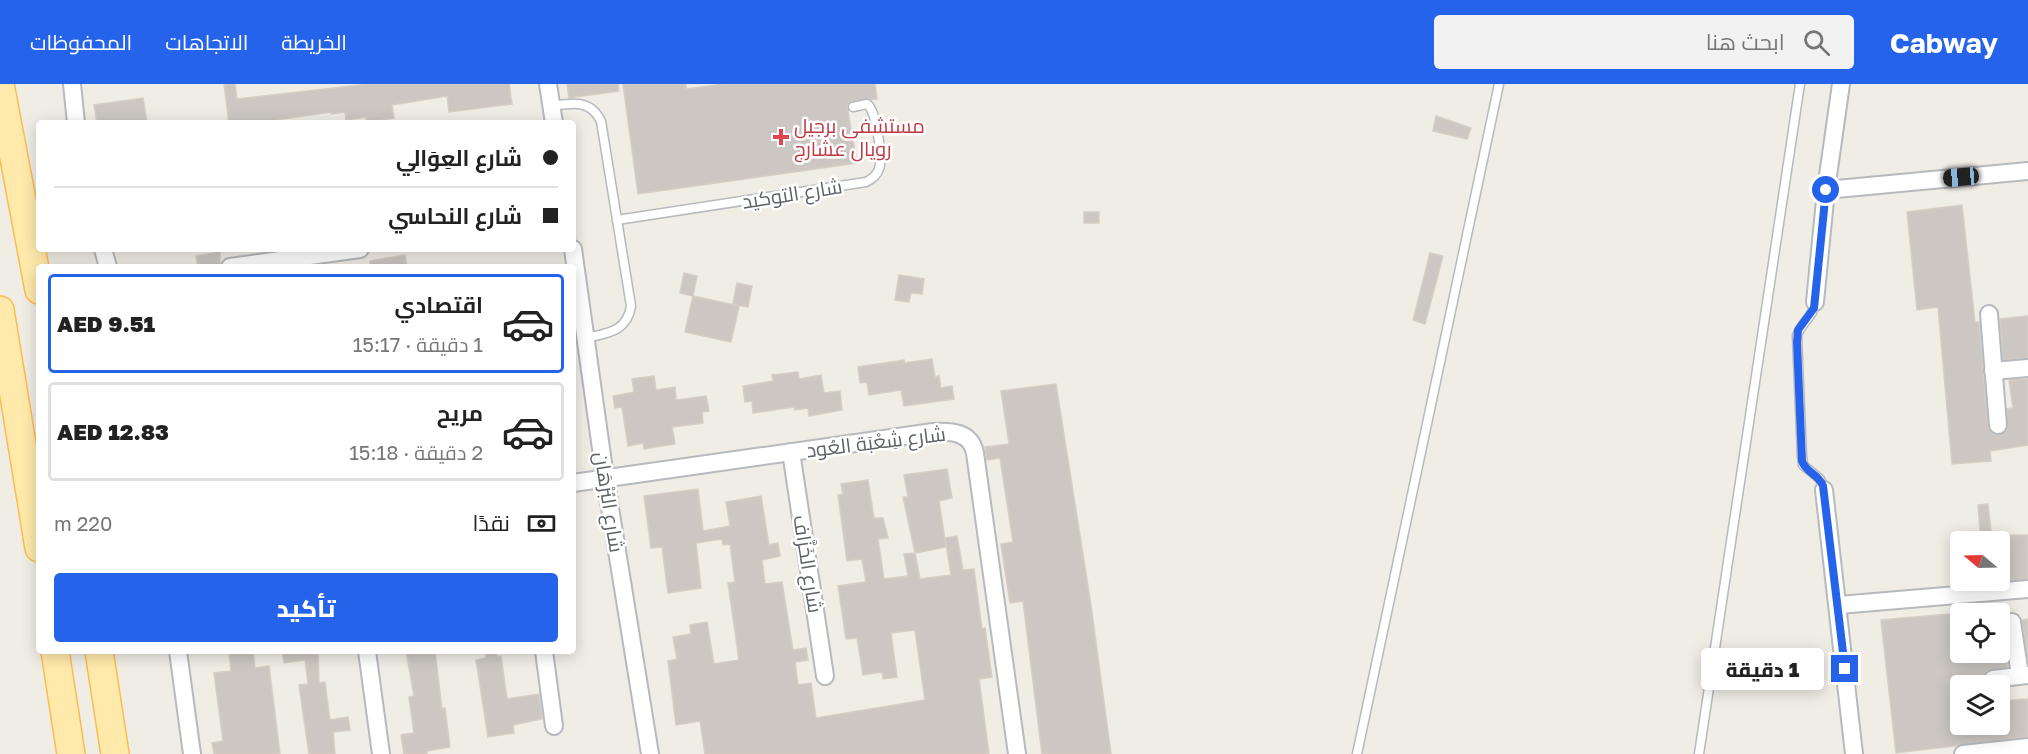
<!DOCTYPE html>
<html lang="ar">
<meta charset="utf-8">
<style>
:root{--surface:#fff;--page:#f2f2f2;--text:#222;--muted:#767676;--line:#e0e0e0;--accent:#2563eb}
body{margin:0;font-family:"Golos Text",Cairo,sans-serif;background:var(--page);color:var(--text);direction:rtl;height:100vh;display:flex;flex-direction:column;font-size:22px;white-space:nowrap}
*{box-sizing:border-box;margin:0}
p{font-size:20px;color:var(--muted)}
.icon{flex:none;width:33px;height:33px;fill:none;stroke:currentColor;stroke-width:2;stroke-linecap:round;stroke-linejoin:round}
.map{position:relative;flex:1;overflow:hidden;direction:ltr}
.sheet{position:absolute;left:36px;top:180px;width:540px;height:390px;display:flex;flex-direction:column;background:var(--surface);border-radius:6px;box-shadow:0 3px 15px #0003;direction:rtl}
.sheet>*{flex:none}
.guide{position:absolute;left:36px;top:36px;width:540px;height:132px;border-radius:6px;box-shadow:0 3px 15px #0003;direction:rtl;display:grid;align-content:center;height:132px;padding:0 18px;background:var(--surface)}
.needle{width:39px;rotate:289deg}
.tools{position:absolute;left:1950px;top:447px;display:grid;gap:12px}
.tools a{display:grid;place-items:center;width:60px;height:60px;border-radius:6px;background:var(--surface);box-shadow:0 3px 15px #0003;font-size:30px}
.end{position:absolute;width:27px;height:27px;margin:-14px;border:8px solid #2563eb;background:#fff;box-shadow:0 0 0 3px #fff}
.from{border-radius:50%}
.bubble{position:absolute;height:42px;border-radius:6px;background:var(--surface);box-shadow:0 3px 15px #0003;font-size:20px;font-weight:800;line-height:42px;text-align:center;direction:rtl}
.car{position:absolute;width:18px;height:36px;margin:-18px -9px;border-radius:8px;box-shadow:0 0 4px 2px #0007;background:linear-gradient(#222 24%,#8ab4d8 0 40%,#222 0 76%,#8ab4d8 0 86%,#222 0)}
.guide b{display:flex;align-items:center;gap:21px;height:57px;font-size:22px}
.guide b+b{border-top:2px solid var(--line)}
.guide i{width:15px;height:15px;background:var(--text)}
ul{padding:10px 0 0;list-style:none}
li{display:flex;align-items:center;gap:18px;height:99px;margin:0 12px 9px;padding:0 6px;border:3px solid var(--line);border-radius:6px}
li div{flex:1}
li b{display:block;font-size:22px}
li em{font-style:normal;font-weight:800}
li.selected{border-color:var(--accent)}
li>.icon{width:54px;height:54px;stroke-width:1.5}
.pay{display:flex;align-items:center;gap:15px;height:66px;padding:0 18px;font-size:22px}
.pay p{margin-inline-start:auto}
.action{display:flex;gap:12px;margin-top:auto;padding:12px 18px}
.action a{flex:1;height:69px;border-radius:6px;background:var(--accent);color:#fff;font-size:24px;font-weight:800;line-height:69px;text-align:center}
header{display:flex;align-items:center;gap:36px;box-sizing:border-box;height:84px;padding:0 30px;background:var(--accent);color:#fff}
header strong{font-size:28px}
nav{display:flex;gap:33px;margin-inline-start:auto;font-size:21px}
.search{width:420px;height:54px;background:var(--page);display:flex;align-items:center;gap:15px;box-sizing:border-box;padding:0 21px;border-radius:6px;color:var(--muted);font-size:22px}
.map>svg:first-child{display:block}
.building{fill:#ccc7c2;stroke:#d6cec3;stroke-width:1.5}
.lines{fill:none;stroke-linecap:round;stroke-linejoin:round}
.lane-casing{stroke:#b6b9bd;stroke-width:11}
.street-casing{stroke:#b6b9bd;stroke-width:20}
.primary-casing{stroke:#fcbc53;stroke-width:30}
.lane{stroke:#fff;stroke-width:8}
.street{stroke:#fff;stroke-width:16}
.primary{stroke:#ffeaac;stroke-width:27}
.route{stroke:#2563eb;stroke-width:8}
.health-dot{fill:#e0444e;stroke:#fff;stroke-width:2}
.labels{text-anchor:middle;stroke-width:5;stroke-linejoin:round;paint-order:stroke}
.health-label{font-size:20px;fill:#be3a42;stroke:#fff;text-anchor:start}
.street-label{font-size:20px;fill:#5d6267;stroke:#fff}
</style>
<header>
<strong>Cabway</strong>
<div class="search"><svg class="icon" aria-label="search" viewBox="0 0 24 24"><circle cx="10" cy="10" r="6"/><path d="M15 15l6 6"/></svg>ابحث هنا</div>
<nav><a>الخريطة</a><a>الاتجاهات</a><a>المحفوظات</a></nav>
</header>
<div class="map">
<svg width="2028" height="670" viewBox="0 0 2028 670">
<rect width="100%" height="100%" fill="#f0ede5"/>
<g class="building">
<polygon points="224,0 235,0 237,15 369,0 509,0 512,20 449,28 447,12 392,21 394,34 366,38 366,33 346,36 345,28 331,30 331,28 275,36 275,39 229,39"/>
<polygon points="567,0 618,0 619,7 569,14"/>
<polygon points="623,0 686,0 686,5 724,0 875,0 877,15 852,17 847,22 857,79 638,110"/>
<polygon points="143,14 147,39 97,39 94,21"/>
<polygon points="1436,32 1471,44 1467,55 1433,47"/>
<polygon points="1962,121 1975,238 1979,238 1988,342 1994,351 1999,351 2007,346 2007,325 2013,324 2009,296 2028,295 2028,361 1990,367 1991,377 1952,380 1938,223 1917,226 1907,128"/>
<rect x="1084" y="128" width="15" height="11"/>
<polygon points="220,168 220,181 198,183 196,172"/>
<polygon points="1430,169 1443,172 1425,240 1413,236"/>
<polygon points="405,171 407,183 370,183 370,177"/>
<polygon points="684,189 697,192 693,212 680,209"/>
<polygon points="899,191 924,195 922,210 911,209 909,218 895,216"/>
<polygon points="737,199 752,202 748,223 733,220"/>
<polygon points="693,212 739,222 731,258 685,248"/>
<polygon points="2028,232 2028,274 2003,276 2000,235"/>
<polygon points="932,275 935,293 939,292 941,304 952,302 954,315 904,322 901,306 869,311 867,298 860,299 858,283 904,276 904,279"/>
<polygon points="798,288 799,295 821,291 824,309 840,307 842,326 809,332 808,324 795,326 794,323 753,329 752,317 745,318 743,302 773,297 772,291"/>
<polygon points="654,292 656,306 675,303 676,316 706,312 709,327 702,328 703,339 672,343 675,360 644,365 643,359 628,362 622,323 615,324 613,312 634,308 632,295"/>
<polygon points="1056,300 1091,521 1111,670 1042,670 1023,517 1010,519 1001,460 1013,458 1000,374 987,376 985,363 1009,360 1001,307"/>
<polygon points="947,385 952,414 939,417 946,463 915,469 903,413 908,413 904,391"/>
<polygon points="868,396 874,434 883,434 888,454 878,455 884,495 908,492 904,470 915,469 920,495 951,491 945,454 957,452 963,486 974,485 982,545 985,544 992,593 979,595 989,670 705,670 700,637 676,641 668,577 677,575 673,553 691,550 690,541 707,538 714,580 739,576 728,499 735,498 730,460 723,461 722,455 696,459 701,504 668,509 662,463 651,464 644,412 698,405 703,447 730,442 726,418 761,412 769,461 778,459 780,472 762,476 765,500 782,498 793,566 806,564 808,576 795,578 798,601 811,599 816,634 925,616 915,546 891,549 897,593 883,595 882,588 863,591 857,554 846,555 838,502 866,498 862,475 847,477 838,411 843,410 841,400"/>
<polygon points="1988,420 1992,458 1981,458 1978,421"/>
<polygon points="2001,451 2028,451 2028,495 2004,497"/>
<polygon points="1960,529 1960,568 2000,568 2000,539 2002,539 2008,583 1987,586 1983,594 1966,596 1967,602 1960,602 1960,640 2000,640 2000,617 2028,615 2028,653 1896,669 1881,536"/>
<polygon points="2028,535 2028,574 2022,536"/>
<polygon points="229,567 253,567 255,584 269,582 280,670 214,670 212,659 223,657 214,589 231,587"/>
<polygon points="282,567 318,567 319,599 325,598 330,636 348,633 350,646 333,648 335,670 309,670 299,601 308,600 305,576 284,579"/>
<polygon points="406,567 435,567 442,625 445,624 450,663 427,667 427,670 404,670 401,651 414,649 409,613 414,612"/>
<polygon points="485,567 497,567 497,573 501,572 507,615 539,610 542,635 513,641 514,649 488,653 476,576 486,574"/>
</g>
<g class="lines">
<g class="lane-casing">
<g id="lane">
<path d="M552 22C572 19 590 15 601 37L631 222C627 248 607 249 586 254"/>
<path d="M617 136 866 98C872 95 877 91 879 85 883 74 876 25 867 20L853 23"/>
<path d="M1815 218C1814 233 1801 238 1797 252L1802 372 1803 381 1820 395 1824 406"/>
<polyline points="1357,670 1499,0"/>
<polyline points="1699,670 1800,0"/>
</g>
</g>
<g class="street-casing">
<g id="street">
<polyline points="72,0 76,39"/>
<polyline points="548,0 554,39"/>
<polyline points="1826,106 2028,87"/>
<polyline points="103,165 108,183"/>
<polyline points="573,165 605,393 650,670"/>
<polyline points="230,183 360,165"/>
<polyline points="1815,218 1826,106 1841,0"/>
<polyline points="1989,230 1998,341"/>
<polyline points="1993,287 2028,284"/>
<polyline points="791,368 825,592"/>
<path d="M573 399 933 348C952 347 971 348 975 369L1017 670"/>
<polyline points="1824,406 1854,670"/>
<polyline points="1839,521 2028,505"/>
<polyline points="2012,538 2020,591"/>
<polyline points="178,567 192,670"/>
<polyline points="367,567 381,670"/>
<polyline points="544,567 554,642"/>
<polyline points="1993,595 2028,591"/>
<polyline points="1963,670 2028,663"/>
</g>
</g>
<g class="primary-casing">
<g id="primary">
<polyline points="0,0 39,206"/>
<polyline points="0,226 39,464"/>
<polyline points="55,567 71,670"/>
<polyline points="99,567 115,670"/>
</g>
</g>
<use href="#lane" class="lane"/>
<use href="#street" class="street"/>
<use href="#primary" class="primary"/>
</g>
<g class="lines">
<path class="route" d="M1826 106 1814 224 1798 246 1797 258 1802 377C1806 389 1819 390 1823 402L1845 585"/>
</g>
<path class="health-dot" d="M778 44h6v6h6v6h-6v6h-6v-6h-6v-6h6z"/>
<g class="labels">
<g class="health-label">
<text x="794" y="49">مستشفى برجيل<tspan x="794" dy="23">رويال عشارج</tspan></text>
</g>
<g class="street-label">
<text transform="translate(792 110) rotate(-9)" y="7">شارع التوكيد</text>
<text transform="translate(876 358) rotate(-7)" y="7">شارع شِعْبَة العُود</text>
<text transform="translate(609 418) rotate(81)" y="7">شارع البُرْهَان</text>
<text transform="translate(808 480) rotate(81)" y="7">شارع الخَزَّاف</text>
</g>
</g>
</svg>
<div class="tools">
<a><svg class="needle" viewBox="-14 -14 28 28"><path d="M0-13l5 13h-10z" fill="#e53935"/><path d="M0 13l5-13h-10z" fill="#767676"/></svg></a>
<a><svg class="icon" aria-label="locate" viewBox="0 0 24 24"><circle cx="12" cy="12" r="6"/><path d="M12 2v4M12 18v4M2 12h4M18 12h4"/></svg></a>
<a><svg class="icon" aria-label="layers" viewBox="0 0 24 24"><path d="M12 4l9 5-9 5-9-5zM3 14l9 5 9-5"/></svg></a>
</div>
<i class="end from" style="left:1826px;top:106px"></i>
<i class="end" style="left:1845px;top:585px"></i>
<div class="bubble" style="left:1701px;top:564px;width:123px">1 دقيقة</div>
<i class="car" style="left:1961px;top:93px;rotate:265deg"></i>
<div class="guide">
<b><i class="from"></i>شارع العِوَالِي</b>
<b><i></i>شارع النحاسي</b>
</div>
<section class="sheet">
<ul>
<li class="selected"><svg class="icon" aria-label="car" viewBox="0 0 24 24"><path d="M5 17H2v-5l4-1 3-4h7l3 4 3 1v5h-3M9 17h6M6 11h13"/><circle cx="7" cy="17" r="2"/><circle cx="17" cy="17" r="2"/></svg><div><b>اقتصادي</b><p>1 دقيقة · 15:17</p></div><em>AED 9.51</em></li>
<li><svg class="icon" aria-label="car" viewBox="0 0 24 24"><path d="M5 17H2v-5l4-1 3-4h7l3 4 3 1v5h-3M9 17h6M6 11h13"/><circle cx="7" cy="17" r="2"/><circle cx="17" cy="17" r="2"/></svg><div><b>مريح</b><p>2 دقيقة · 15:18</p></div><em>AED 12.83</em></li>
</ul>
<div class="pay"><svg class="icon" aria-label="cash" viewBox="0 0 24 24"><path d="M3 7h18v10H3z"/><circle cx="12" cy="12" r="2"/></svg>نقدًا<p>220 m</p></div>
<div class="action"><a>تأكيد</a></div>
</section>
</div>
